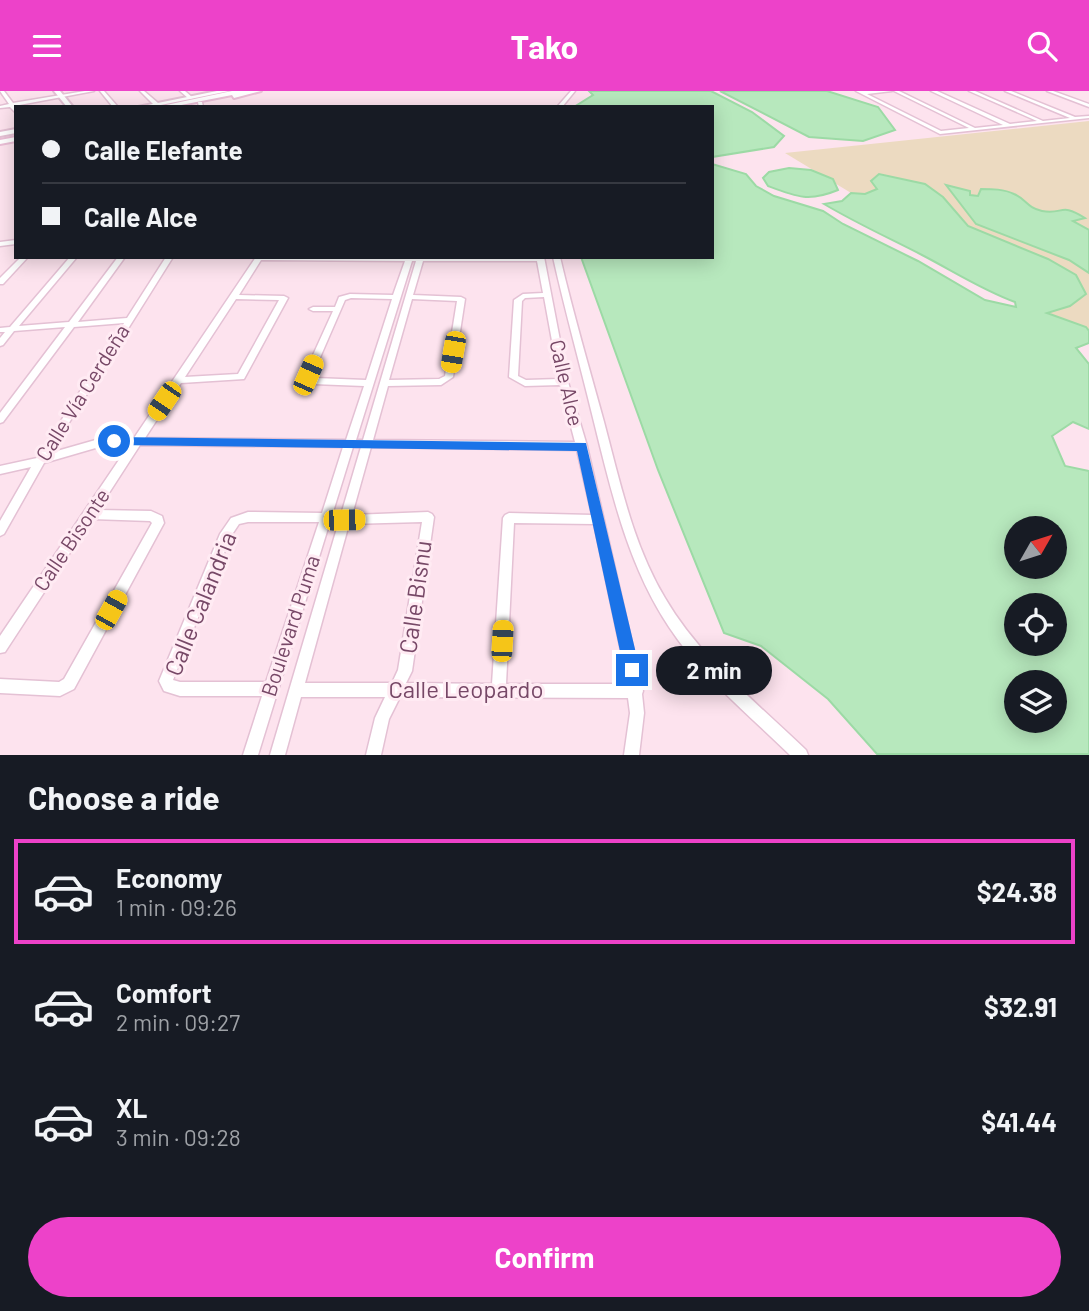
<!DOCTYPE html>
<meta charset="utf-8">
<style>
:root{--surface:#171b24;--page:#242831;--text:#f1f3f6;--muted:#9ea1a6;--line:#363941;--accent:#ed42c9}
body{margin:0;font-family:Barlow,sans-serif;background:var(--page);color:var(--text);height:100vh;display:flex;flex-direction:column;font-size:26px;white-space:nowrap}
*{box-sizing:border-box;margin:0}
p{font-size:23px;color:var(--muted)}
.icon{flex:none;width:38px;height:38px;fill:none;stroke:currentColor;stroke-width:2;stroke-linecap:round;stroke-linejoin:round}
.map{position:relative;height:664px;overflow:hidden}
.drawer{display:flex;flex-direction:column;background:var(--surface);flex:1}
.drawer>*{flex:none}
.hud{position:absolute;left:14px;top:14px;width:700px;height:154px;border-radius:0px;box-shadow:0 4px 18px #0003;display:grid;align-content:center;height:154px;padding:0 28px;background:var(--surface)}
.needle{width:46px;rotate:51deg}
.fabs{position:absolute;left:1004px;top:425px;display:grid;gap:14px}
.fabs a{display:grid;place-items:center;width:63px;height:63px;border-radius:50%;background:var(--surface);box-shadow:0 4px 18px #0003;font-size:35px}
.end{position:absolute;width:32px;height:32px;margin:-16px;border:9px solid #1a73e8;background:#fff;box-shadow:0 0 0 4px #fff}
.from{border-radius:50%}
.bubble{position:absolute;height:49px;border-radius:24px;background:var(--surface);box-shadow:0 4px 18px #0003;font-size:23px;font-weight:700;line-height:49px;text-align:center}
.car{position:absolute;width:21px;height:42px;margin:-21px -10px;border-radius:9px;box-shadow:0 0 5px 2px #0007;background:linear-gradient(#f5c518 24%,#345 0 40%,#f5c518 0 76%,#345 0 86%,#f5c518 0)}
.hud b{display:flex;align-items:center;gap:24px;height:66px;font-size:26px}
.hud b+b{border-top:2px solid var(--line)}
.hud i{width:18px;height:18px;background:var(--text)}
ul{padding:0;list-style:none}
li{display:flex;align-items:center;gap:21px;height:105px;margin:0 14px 10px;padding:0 14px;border:4px solid transparent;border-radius:0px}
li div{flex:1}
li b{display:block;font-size:26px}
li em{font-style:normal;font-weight:700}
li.current{border-color:var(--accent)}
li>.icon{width:63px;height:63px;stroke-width:1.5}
h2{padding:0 28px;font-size:32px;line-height:84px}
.cta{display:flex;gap:14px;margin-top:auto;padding:14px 28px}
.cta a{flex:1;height:80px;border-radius:42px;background:var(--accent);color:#fff;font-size:28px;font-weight:700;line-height:80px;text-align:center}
header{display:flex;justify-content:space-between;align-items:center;height:91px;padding:0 28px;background:var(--accent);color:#fff;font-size:32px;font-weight:700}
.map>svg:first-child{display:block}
.green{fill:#ecdac1}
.water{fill:#b7e8bd;stroke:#9cdaa5;stroke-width:2;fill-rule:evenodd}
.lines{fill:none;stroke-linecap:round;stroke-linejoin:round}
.minor-casing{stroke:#e4c1d4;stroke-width:3}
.tertiary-casing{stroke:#e4c1d4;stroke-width:4}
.secondary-casing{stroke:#eabed6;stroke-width:4}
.minor{fill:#fff;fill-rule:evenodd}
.tertiary{fill:#fff;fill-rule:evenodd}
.secondary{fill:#fff;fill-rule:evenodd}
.route{fill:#1a73e8}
.labels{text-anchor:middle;stroke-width:6;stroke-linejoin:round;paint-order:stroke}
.street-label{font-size:21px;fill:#774867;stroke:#ffebf3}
.near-street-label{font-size:24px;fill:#774867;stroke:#ffebf3}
</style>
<header><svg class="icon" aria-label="menu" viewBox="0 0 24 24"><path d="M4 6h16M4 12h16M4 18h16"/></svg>Tako<svg class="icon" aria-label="search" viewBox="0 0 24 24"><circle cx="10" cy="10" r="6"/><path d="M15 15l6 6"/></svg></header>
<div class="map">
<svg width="1089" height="664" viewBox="0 0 1089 664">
<rect width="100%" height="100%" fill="#fde3ee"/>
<polygon class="green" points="1089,30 1089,246 785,62"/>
<g class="water">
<polygon points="589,0 711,0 752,21 784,45 774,56 712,66 712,16 574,16 593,4"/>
<polygon points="720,0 827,0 878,16 895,39 863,50 809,46"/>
<path d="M712 73 746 83 756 95 774 105 823 120 843 133 918 170 985 209 1016 216 1015 211C982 199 953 180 922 164 889 147 856 132 824 113L842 110 851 102 865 103 877 98 871 90 879 83 925 93 943 106 968 135 1048 168 1076 184 1086 203 1070 215 1047 222 1086 236 1089 240V252L1076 257 1089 273V338L1073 331 1052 345 1065 375 1089 380V663H877L828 608 761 555 724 542 658 379 581 166H712ZM1017 438H1055V476H1017ZM1055 514V553H1017V514ZM1017 592H1055V630H1017Z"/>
<path d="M789 77 811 79 833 88 838 99C809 111 797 106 768 95L763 87 769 81Z"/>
<path d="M946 94 970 100V104L978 105 981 98C992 98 1004 98 1014 103 1026 108 1027 117 1042 120 1064 124 1060 111 1085 127L1073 130 1089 139V182L1069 169 976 133Z"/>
</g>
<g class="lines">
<g class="minor-casing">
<g id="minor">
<polygon points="0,0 4,0 13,12 85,0 94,0 14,15 16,22 10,16 0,17 0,15 9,13"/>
<polygon points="100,0 104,0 118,16 113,16"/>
<polygon points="140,0 144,0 158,12 158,14 154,14"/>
<polygon points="180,0 185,0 193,7 189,8"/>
<polygon points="571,0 575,0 562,16 557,16"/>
<polygon points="856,0 892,0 867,3 941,40 969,37 894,0 899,0 975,37 1003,34 931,0 937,0 1010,33 1037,30 969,0 975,0 1043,30 1070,27 1005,0 1011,0 1075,26 1089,25 1089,27 940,43"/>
<polygon points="1047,0 1053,0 1089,13 1089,16"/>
<polygon points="198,11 202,11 203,16 199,16"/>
<polygon points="16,149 16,153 0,155 0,151"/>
<polygon points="21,166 28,166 3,193 0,193 0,187"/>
<path d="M70 166H77L19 235 69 231 118 166H125L78 231 127 227 166 166H173L50 362 99 348 134 347 256 166H544L568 291 587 355 643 600 642 603 644 622 639 664H624L630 622 628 607 400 606 389 628 381 664H366L375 627 385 606H301L285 664H270L361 356H353L258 664H243L262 605H180L164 600 159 590 220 443 231 427 248 421 322 422 343 356 140 354 98 419 151 420 162 425 164 432 74 598 60 605 0 602V588L59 591 64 588 152 432 150 430 92 428 5 561 0 562V545L129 354 99 356 44 372 4 443 0 445V430L31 376 0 383V375L37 367 124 232 74 236 3 331 0 332V322L65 236 14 240 3 254 0 255V247L5 241H0V237L10 236ZM261 169 405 170 393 204 350 203 339 206 335 216H313L309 218 313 220H333L303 286 313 293 364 295 346 349 145 347 181 292 244 288 288 207 284 205 239 204ZM412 170H416L363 349H356ZM423 170H537L543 202 523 203 514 209 509 286 525 295 560 294 575 351 373 349 388 295 441 294 453 286 465 208 461 206 413 204ZM544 206 559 288 526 289 518 285 522 210 525 207ZM351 207 392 208 366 289 315 287 312 285 345 209ZM236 208 279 209 238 283 185 286ZM412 208 457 210 445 285 439 288 389 289ZM371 356 577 359 592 424 509 422 505 424 503 427 492 593 406 592 412 580 434 426 432 423 428 421 352 424ZM248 431H319L266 591H180L173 589 231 445 239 433ZM422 431 398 579 392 592H305L349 433ZM514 432 594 433 625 579 627 593H506Z"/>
<path d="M553 166H560C573 222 589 276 604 331 620 391 633 454 665 507 700 567 757 612 806 659L808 664H790C748 623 701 585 669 536 627 473 611 399 593 327 580 273 565 220 553 166Z"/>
</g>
</g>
<g class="tertiary-casing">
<g id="tertiary">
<polygon points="54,0 60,0 73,16 67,16"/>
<polygon points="217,0 229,0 151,16 138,16"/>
<polygon points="16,38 16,42 0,45 0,41"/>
</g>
</g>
<g class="secondary-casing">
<g id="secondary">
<polygon points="232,0 261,0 234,7 232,4 171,16 157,16"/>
<polygon points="16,46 16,50 0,53 0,49"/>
</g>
</g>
<use href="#minor" class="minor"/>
<use href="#tertiary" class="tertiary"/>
<use href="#secondary" class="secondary"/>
</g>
<polygon class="route" points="114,346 586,352 640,579 638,584 632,587 627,584 624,579 577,360 114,354 108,350"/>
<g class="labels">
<g class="street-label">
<text transform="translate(566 292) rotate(77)" y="7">Calle Alce</text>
<text transform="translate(83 302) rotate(-58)" y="7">Calle Vía Cerdeña</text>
<text transform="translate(72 449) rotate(-56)" y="7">Calle Bisonte</text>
<text transform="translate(291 535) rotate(-72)" y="7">Boulevard Puma</text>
</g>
<g class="near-street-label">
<text transform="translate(416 506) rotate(-82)" y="8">Calle Bisnu</text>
<text transform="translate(201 513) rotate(-68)" y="8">Calle Calandria</text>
<text x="466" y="607">Calle Leopardo</text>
</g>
</g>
</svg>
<div class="fabs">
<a><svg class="needle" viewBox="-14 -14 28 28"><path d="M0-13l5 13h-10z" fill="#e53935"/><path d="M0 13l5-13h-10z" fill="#9ea1a6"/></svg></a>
<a><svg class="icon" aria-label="locate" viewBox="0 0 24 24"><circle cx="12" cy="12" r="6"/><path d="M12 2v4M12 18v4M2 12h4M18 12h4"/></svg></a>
<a><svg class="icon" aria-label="layers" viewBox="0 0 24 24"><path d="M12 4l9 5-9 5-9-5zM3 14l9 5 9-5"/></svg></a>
</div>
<i class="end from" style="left:114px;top:350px"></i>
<i class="end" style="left:632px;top:579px"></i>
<div class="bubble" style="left:656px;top:555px;width:116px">2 min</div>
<i class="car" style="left:453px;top:261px;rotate:190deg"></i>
<i class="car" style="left:308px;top:284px;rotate:24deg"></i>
<i class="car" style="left:164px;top:310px;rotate:214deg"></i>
<i class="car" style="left:344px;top:429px;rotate:89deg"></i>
<i class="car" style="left:111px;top:519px;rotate:29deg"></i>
<i class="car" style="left:502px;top:550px;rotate:3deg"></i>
<div class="hud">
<b><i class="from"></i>Calle Elefante</b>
<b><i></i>Calle Alce</b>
</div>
</div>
<section class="drawer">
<h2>Choose a ride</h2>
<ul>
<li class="current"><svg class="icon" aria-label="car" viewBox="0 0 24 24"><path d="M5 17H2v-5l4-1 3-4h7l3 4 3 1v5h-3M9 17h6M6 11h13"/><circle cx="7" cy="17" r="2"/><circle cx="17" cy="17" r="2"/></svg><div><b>Economy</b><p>1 min · 09:26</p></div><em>$24.38</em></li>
<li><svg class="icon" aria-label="car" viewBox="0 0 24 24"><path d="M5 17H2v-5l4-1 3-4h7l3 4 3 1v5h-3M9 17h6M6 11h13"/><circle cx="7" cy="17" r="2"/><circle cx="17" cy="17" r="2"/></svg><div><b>Comfort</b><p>2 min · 09:27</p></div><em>$32.91</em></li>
<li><svg class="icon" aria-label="car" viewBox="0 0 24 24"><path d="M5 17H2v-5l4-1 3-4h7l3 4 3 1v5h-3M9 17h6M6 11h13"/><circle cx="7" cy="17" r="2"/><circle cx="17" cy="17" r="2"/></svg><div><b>XL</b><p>3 min · 09:28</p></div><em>$41.44</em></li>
</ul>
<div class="cta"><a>Confirm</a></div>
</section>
